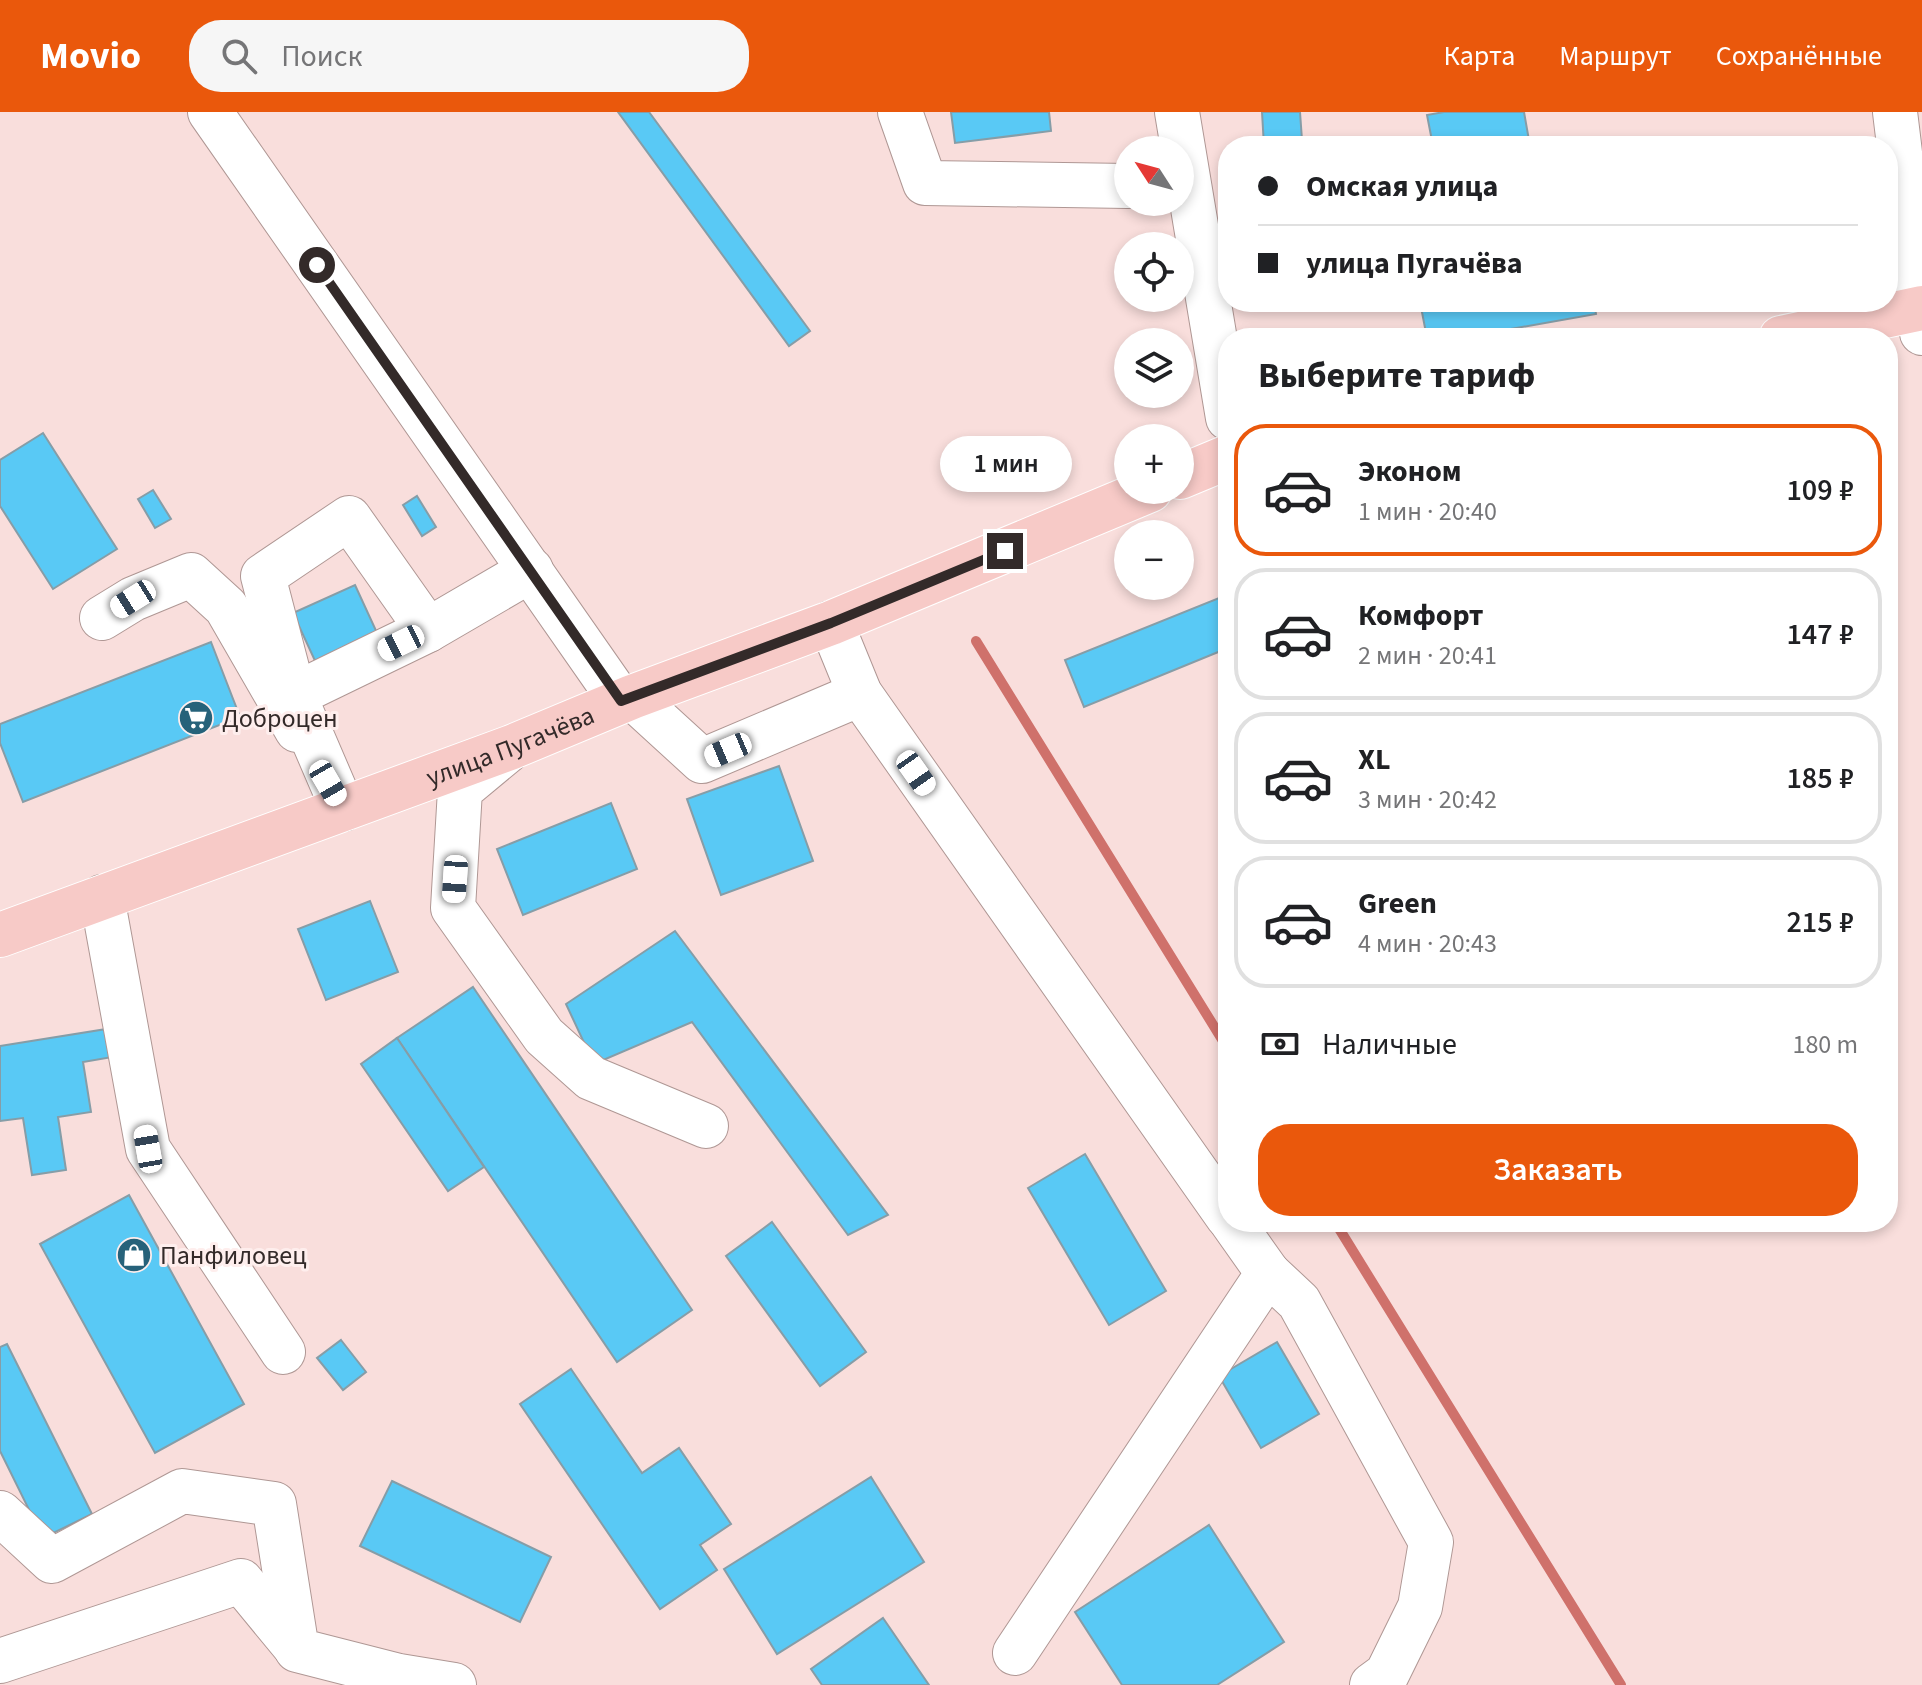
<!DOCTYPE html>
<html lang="ru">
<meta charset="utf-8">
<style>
:root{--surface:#fff;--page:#f6f6f6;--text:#202124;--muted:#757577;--line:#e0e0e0;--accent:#ea580c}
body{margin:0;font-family:"Source Sans 3",sans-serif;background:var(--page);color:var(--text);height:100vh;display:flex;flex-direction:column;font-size:30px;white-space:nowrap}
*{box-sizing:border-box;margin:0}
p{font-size:26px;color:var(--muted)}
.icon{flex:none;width:44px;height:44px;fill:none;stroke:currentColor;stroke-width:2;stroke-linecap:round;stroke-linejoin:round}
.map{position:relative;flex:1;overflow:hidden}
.panel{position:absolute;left:1218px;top:216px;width:680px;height:904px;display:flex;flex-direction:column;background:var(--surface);border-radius:32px;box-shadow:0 4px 12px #0003}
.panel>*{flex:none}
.hud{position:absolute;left:1218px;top:24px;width:680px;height:176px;border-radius:32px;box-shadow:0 4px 12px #0003;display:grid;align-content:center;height:176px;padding:0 40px;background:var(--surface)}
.needle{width:52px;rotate:306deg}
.fabs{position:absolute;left:1114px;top:24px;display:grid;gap:16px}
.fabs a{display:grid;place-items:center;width:80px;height:80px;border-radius:50%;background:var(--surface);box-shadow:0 4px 12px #0003;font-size:40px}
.end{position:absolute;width:36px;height:36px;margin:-18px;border:10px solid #332a29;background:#fff;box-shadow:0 0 0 4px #fff}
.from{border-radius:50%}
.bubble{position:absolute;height:56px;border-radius:28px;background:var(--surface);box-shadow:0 4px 12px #0003;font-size:26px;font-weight:600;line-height:56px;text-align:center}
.car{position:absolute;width:24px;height:48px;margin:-24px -12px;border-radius:10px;box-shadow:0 0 6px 2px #0007;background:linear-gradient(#fff 24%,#345 0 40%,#fff 0 76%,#345 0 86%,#fff 0)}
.hud b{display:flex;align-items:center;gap:28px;height:76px;font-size:30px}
.hud b+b{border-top:2px solid var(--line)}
.hud i{width:20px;height:20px;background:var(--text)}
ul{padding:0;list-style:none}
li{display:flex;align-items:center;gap:24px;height:132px;margin:0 16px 12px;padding:0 24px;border:4px solid var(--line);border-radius:32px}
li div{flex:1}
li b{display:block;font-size:30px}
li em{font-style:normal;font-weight:600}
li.current{border-color:var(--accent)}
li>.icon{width:72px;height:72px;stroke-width:1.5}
h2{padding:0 40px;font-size:36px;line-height:96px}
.pay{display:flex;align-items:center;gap:20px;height:88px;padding:0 40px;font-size:30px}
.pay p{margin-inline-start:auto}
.cta{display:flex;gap:16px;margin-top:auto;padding:16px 40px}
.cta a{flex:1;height:92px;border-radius:32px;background:var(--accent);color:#fff;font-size:32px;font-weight:600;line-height:92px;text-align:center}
header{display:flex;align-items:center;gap:48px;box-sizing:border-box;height:112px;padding:0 40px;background:var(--accent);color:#fff}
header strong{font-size:38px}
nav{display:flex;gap:44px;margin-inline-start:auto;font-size:28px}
.search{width:560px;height:72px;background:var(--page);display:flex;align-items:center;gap:20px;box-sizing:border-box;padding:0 28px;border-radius:32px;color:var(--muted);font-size:30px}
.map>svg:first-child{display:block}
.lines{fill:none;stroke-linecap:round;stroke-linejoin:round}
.stream{stroke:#cf716b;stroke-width:10}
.building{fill:#59c9f5;stroke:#869da7;stroke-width:2}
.minor-casing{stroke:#af9794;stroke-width:46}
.major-casing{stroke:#fff;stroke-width:46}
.minor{stroke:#fff;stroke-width:44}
.major{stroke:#f7cac7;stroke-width:44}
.route{stroke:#332a29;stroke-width:10}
.labels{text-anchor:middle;stroke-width:6;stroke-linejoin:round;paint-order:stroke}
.poi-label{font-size:26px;fill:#332a29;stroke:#feeeed;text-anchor:start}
.street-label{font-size:26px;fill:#332a29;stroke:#feeeed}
</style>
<header>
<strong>Movio</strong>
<div class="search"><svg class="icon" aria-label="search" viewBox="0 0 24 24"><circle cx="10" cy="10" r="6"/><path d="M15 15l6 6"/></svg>Поиск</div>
<nav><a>Карта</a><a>Маршрут</a><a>Сохранённые</a></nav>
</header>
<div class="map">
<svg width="1922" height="1573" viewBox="0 0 1922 1573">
<rect width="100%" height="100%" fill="#f9dedc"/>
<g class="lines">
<g class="stream">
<polyline points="976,529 1228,937"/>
<polyline points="1335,1110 1621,1573"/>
</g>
</g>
<g class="building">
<polygon points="618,0 649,0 810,219 789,234"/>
<polygon points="951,0 1049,0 1051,19 955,31"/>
<polygon points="1262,0 1300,0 1302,28 1322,27 1323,34 1264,34"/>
<polygon points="1444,0 1524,0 1530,34 1433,34 1427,3"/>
<polygon points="1420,190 1594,190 1596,202 1460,226 1427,226"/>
<polygon points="43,321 117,437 53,477 0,394 0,348"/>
<polygon points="153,378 171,407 155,416 138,387"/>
<polygon points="417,384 436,415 422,424 403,393"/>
<polygon points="355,473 378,523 316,551 293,501"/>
<polygon points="1224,484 1228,494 1228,536 1084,595 1065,548"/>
<polygon points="211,530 240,605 23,690 0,631 0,612"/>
<polygon points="779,654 813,749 721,783 687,687"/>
<polygon points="611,691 637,757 523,803 497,737"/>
<polygon points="370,789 398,860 326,888 298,817"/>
<polygon points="675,819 888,1103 848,1123 692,910 594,952 566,892"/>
<polygon points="473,875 692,1198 617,1250 397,926"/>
<polygon points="119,915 124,943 83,950 91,1000 58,1005 66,1058 32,1063 23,1006 0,1009 0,934"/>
<polygon points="397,926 484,1055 448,1079 361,952"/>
<polygon points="1085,1042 1166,1179 1109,1213 1028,1076"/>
<polygon points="129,1083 244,1292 155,1341 40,1132"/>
<polygon points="772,1110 866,1240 820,1274 726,1144"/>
<polygon points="341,1228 366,1260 343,1278 317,1246"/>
<polygon points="1277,1230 1319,1302 1261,1336 1219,1264"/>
<polygon points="7,1232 92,1402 43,1426 0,1339 0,1235"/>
<polygon points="571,1257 642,1361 679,1336 731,1412 700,1433 717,1458 660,1497 520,1292"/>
<polygon points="871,1365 924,1450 777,1542 724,1457"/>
<polygon points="392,1369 551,1445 520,1510 360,1434"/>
<polygon points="1209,1413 1284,1530 1217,1573 1122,1573 1075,1500"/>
<polygon points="883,1506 929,1573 822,1573 811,1557"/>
</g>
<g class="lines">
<g class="minor-casing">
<g id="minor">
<polyline points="210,0 621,589"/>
<polyline points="900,0 925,71 1128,74"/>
<polyline points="1177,0 1228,306"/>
<polyline points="1895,0 1922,221"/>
<polyline points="102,506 133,487 191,463 226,495 297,618"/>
<polyline points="831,511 860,582 1228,1105"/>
<polyline points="294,583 263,464 349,406 428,518"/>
<polyline points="632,585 702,649 860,582"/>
<polyline points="507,639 460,678 453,796 544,924 591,966 706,1014"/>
<polyline points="343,697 294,583 428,518 531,458"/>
<polyline points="102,785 148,1037 283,1240"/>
<polyline points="1268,1161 1299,1190 1431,1430 1420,1495 1387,1562 1372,1573"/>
<polyline points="0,1401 52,1449 182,1379 274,1392 297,1538 399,1564 454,1573"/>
<polyline points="1015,1541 1268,1161 1232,1110"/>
<polyline points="0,1549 241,1469 297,1537"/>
</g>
</g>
<g class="major-casing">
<g id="major">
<polyline points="1781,226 1922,196"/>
<polyline points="1180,365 1228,345"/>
<path id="s1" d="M0 823 512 635 632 585 831 511 1150 378"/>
</g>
</g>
<use href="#minor" class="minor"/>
<use href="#major" class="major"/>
</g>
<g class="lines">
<polyline class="route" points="317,153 621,589 831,511 1005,439"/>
</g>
<defs>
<g id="supermarket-disc" transform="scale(1.8)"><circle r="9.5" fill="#26627a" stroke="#feeeed"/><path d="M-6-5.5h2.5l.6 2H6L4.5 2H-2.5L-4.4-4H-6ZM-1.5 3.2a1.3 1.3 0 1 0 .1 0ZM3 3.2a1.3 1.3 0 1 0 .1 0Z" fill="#fff"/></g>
<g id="shop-disc" transform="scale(1.8)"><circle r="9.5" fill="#26627a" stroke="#feeeed"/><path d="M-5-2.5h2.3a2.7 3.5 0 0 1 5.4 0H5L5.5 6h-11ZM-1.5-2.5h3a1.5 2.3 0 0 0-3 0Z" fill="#fff"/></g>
</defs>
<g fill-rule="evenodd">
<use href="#supermarket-disc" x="196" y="606"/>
<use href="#shop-disc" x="134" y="1143"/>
</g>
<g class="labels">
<g class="poi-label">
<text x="222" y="615">Доброцен</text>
<text x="160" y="1152">Панфиловец</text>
</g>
<g class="street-label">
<text dy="9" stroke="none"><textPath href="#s1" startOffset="544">улица Пугачёва</textPath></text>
</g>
</g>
</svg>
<div class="fabs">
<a><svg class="needle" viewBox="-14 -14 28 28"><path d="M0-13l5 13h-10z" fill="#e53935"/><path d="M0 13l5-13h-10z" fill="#757577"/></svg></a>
<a><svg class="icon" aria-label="locate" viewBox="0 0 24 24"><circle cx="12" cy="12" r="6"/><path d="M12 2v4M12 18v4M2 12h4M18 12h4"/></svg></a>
<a><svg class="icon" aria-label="layers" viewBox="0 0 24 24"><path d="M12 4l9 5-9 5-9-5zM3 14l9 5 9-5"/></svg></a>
<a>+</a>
<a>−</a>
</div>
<i class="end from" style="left:317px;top:153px"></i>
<i class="end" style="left:1005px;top:439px"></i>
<div class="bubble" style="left:940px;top:324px;width:132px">1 мин</div>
<i class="car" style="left:133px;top:487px;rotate:238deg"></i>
<i class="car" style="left:401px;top:531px;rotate:244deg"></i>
<i class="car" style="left:728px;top:638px;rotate:247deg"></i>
<i class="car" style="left:916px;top:661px;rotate:145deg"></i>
<i class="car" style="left:328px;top:671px;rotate:150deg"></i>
<i class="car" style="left:455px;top:767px;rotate:184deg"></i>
<i class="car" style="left:148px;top:1037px;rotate:350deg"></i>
<div class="hud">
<b><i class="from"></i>Омская улица</b>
<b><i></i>улица Пугачёва</b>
</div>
<section class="panel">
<h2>Выберите тариф</h2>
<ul>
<li class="current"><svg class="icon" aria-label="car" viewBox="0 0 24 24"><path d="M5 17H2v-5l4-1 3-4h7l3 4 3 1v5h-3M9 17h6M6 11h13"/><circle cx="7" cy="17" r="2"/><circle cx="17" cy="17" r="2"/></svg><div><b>Эконом</b><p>1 мин · 20:40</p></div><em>109 ₽</em></li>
<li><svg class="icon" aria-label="car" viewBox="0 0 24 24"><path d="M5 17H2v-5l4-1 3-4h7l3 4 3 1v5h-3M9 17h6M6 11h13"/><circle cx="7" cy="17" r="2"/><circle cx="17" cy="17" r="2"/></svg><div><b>Комфорт</b><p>2 мин · 20:41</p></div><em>147 ₽</em></li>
<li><svg class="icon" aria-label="car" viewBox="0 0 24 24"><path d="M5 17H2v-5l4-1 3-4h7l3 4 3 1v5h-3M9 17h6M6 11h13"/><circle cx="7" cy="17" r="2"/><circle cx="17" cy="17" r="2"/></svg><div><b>XL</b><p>3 мин · 20:42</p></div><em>185 ₽</em></li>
<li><svg class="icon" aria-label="car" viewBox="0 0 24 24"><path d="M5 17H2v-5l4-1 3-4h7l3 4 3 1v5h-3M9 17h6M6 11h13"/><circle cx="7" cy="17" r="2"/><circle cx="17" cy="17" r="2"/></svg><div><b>Green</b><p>4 мин · 20:43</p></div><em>215 ₽</em></li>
</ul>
<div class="pay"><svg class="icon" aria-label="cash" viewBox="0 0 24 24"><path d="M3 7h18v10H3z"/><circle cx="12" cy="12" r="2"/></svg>Наличные<p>180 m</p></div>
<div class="cta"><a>Заказать</a></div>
</section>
</div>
